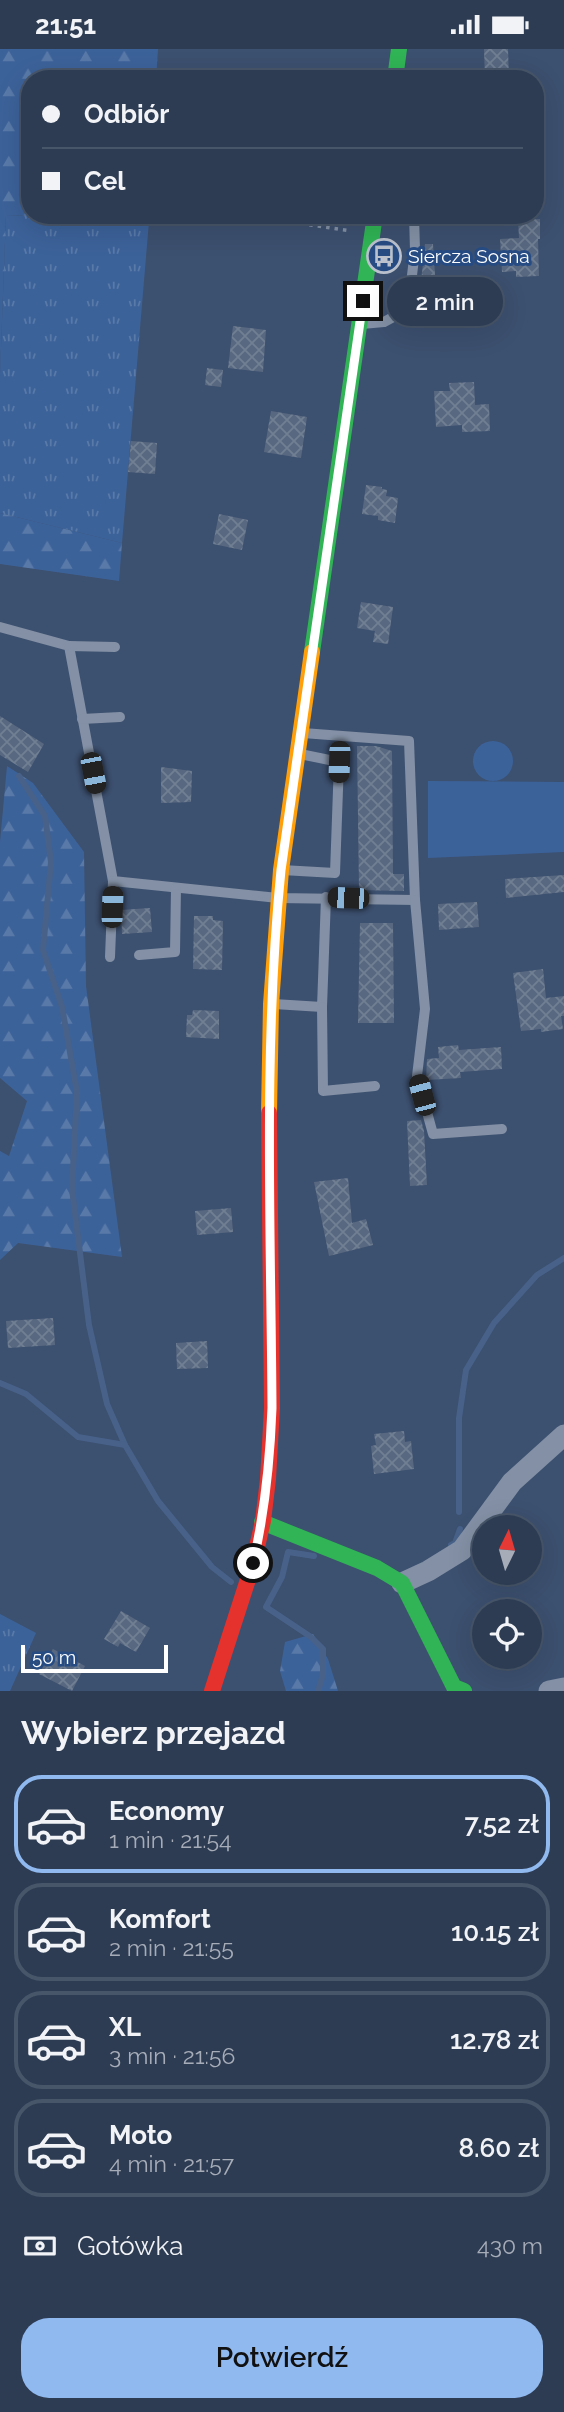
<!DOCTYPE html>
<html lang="pl">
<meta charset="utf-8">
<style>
:root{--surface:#2d3c53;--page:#39475d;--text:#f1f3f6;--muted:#a7adb8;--line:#48566a;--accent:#90b9f0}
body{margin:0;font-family:Raleway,sans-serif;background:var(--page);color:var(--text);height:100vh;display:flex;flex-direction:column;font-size:26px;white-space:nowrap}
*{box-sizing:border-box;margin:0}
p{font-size:23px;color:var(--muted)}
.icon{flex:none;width:38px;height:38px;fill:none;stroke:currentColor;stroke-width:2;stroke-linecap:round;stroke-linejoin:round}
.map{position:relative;height:1642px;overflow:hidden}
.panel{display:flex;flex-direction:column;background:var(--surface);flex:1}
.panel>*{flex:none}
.banner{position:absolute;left:21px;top:21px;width:523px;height:154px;border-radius:28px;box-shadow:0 7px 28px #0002,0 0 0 2px var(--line);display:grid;align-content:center;height:154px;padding:0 21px;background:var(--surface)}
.needle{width:46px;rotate:5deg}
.controls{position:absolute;left:472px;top:1466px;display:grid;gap:14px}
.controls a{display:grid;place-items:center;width:70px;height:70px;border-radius:50%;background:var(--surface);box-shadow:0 7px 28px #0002,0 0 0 2px var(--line);font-size:35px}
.scale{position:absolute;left:21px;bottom:18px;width:147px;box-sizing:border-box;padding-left:7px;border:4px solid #fff;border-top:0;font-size:19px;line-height:24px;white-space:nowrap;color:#fff;-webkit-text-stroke:5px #274c84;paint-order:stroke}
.end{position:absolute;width:32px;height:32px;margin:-16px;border:9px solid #fff;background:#111;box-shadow:0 0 0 4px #111}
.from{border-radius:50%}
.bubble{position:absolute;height:49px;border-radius:24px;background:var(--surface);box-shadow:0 7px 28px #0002,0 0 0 2px var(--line);font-size:23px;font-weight:600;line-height:49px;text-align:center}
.car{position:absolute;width:21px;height:42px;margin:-21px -10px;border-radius:9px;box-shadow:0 0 5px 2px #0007;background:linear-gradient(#222 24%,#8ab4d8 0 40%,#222 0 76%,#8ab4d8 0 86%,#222 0)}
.banner b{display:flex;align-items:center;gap:24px;height:66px;font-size:26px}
.banner b+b{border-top:2px solid var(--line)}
.banner i{width:18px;height:18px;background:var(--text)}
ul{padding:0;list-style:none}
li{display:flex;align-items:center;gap:21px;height:98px;margin:0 14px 10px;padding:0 7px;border:4px solid var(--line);border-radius:28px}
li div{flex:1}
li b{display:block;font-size:26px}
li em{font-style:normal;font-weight:600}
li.current{border-color:var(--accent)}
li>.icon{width:63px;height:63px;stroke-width:1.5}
h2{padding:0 21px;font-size:32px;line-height:84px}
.pay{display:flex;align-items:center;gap:18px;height:77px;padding:0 21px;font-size:26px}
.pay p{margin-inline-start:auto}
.primary-button{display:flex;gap:14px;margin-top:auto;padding:14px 21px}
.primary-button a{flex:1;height:80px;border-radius:28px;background:var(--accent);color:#111;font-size:28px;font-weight:600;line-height:80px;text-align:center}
.status{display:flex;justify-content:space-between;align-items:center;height:49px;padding:0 35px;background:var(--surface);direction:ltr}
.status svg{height:19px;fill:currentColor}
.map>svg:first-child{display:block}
.grass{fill:url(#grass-tufts)}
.forest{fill:url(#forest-firs)}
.pitch{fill:#3c629a}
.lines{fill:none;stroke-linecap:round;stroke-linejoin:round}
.stream{stroke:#476189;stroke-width:6}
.building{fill:url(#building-cross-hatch)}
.path{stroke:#8390a5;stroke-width:3.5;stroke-dasharray:3.5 5;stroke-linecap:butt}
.lane{stroke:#8390a5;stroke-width:10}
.street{stroke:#8390a5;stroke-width:21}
.fast{stroke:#30b455;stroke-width:16}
.slow{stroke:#ff9f0a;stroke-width:16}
.jam{stroke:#e5322d;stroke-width:16}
.route{stroke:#fff;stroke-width:9}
.labels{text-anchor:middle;stroke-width:6;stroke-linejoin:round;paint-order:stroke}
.poi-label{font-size:19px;fill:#fff;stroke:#274c84;text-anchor:start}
</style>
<div class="status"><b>21:51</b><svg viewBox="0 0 49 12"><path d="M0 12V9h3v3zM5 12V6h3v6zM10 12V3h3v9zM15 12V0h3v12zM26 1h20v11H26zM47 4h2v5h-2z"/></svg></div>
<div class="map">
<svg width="564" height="1642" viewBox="0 0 564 1642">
<defs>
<pattern id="grass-tufts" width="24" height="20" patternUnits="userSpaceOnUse" patternTransform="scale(1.75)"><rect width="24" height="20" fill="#3c629a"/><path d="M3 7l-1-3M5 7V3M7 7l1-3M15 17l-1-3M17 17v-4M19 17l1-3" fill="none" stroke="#597aa9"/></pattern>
<pattern id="forest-firs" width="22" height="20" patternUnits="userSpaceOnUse" patternTransform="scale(1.75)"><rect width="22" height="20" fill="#3c629a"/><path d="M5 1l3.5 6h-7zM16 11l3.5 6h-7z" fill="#597aa9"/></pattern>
<pattern id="building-cross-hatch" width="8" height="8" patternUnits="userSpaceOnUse" patternTransform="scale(1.75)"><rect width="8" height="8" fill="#586880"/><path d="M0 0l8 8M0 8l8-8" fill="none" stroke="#717f93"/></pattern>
</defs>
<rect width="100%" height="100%" fill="#3c506f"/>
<g class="grass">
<polygon points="6,166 149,172 122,494 0,464 0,325"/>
<polygon points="0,1565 36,1584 10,1642 0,1642"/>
</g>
<g class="forest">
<polygon points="0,0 158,0 156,30 30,30 30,166 149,166 149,172 6,166 0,325"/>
<polygon points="0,464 122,494 119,532 0,515"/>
<polygon points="7,717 33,734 84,803 86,937 122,1208 18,1194 0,1211 0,1102 9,1107 27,1052 0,1029 0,793"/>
<polygon points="313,1585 328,1610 338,1642 286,1642 280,1622 285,1593"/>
</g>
<g class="pitch">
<circle cx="493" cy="712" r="20"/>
<polygon points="428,732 564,733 564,803 428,809"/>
</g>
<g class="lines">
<g class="stream">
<polyline points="19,727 45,767 51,813 43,901 62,958 77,1043 72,1140 89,1276 107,1355 125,1396 158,1452 212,1518 231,1533"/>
<polyline points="0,1334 26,1345 78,1388 125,1396"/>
<polyline points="459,1463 459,1369 466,1321 494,1274 537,1226 564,1209"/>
<polyline points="451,1496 455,1494 460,1480"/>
<polyline points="314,1507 288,1503 282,1528 266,1558 311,1588 323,1600 323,1626 318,1642"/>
</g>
</g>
<g class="building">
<polygon points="484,0 508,0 509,30 485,30"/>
<polygon points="540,170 540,190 538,190 539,227 516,228 516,222 502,223 500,190 519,189 518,171"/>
<polygon points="425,195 433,195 438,273 417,271"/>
<polygon points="233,277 266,281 263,323 228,319"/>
<polygon points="207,319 223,321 221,338 205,336"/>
<polygon points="474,333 475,356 489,355 490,382 462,383 462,376 436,378 434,342 450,342 449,334"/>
<polygon points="271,362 307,368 301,409 264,403"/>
<polygon points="131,392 157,394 155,425 128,423"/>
<polygon points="366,436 382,438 382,440 387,441 386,447 398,449 395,474 378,471 378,467 362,465"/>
<polygon points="219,465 248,471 242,501 213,495"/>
<polygon points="361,553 393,558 388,595 373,593 375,582 357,579"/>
<polygon points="0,667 44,695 28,723 0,706"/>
<polygon points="357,697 376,697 392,702 393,825 404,825 404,842 359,841"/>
<polygon points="161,718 192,722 191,753 161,754"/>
<polygon points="564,826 564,843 506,849 505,830"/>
<polygon points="477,853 479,878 439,881 438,855"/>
<polygon points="150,859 152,883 122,885 121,861"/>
<polygon points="194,867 213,867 213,871 223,872 222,921 193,920"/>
<polygon points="360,874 393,874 394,974 358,974"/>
<polygon points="543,920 546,949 564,947 564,967 561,967 563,980 541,983 541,980 521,982 513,924"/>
<polygon points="193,961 219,962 219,990 186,988 187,966 192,966"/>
<polygon points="458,996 459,1001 501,998 502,1020 460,1023 461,1029 426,1031 427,1010 439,1009 438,998"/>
<polygon points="421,1071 424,1082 427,1136 410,1137 407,1072"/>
<polygon points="348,1129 352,1174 366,1170 373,1196 329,1207 314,1133"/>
<polygon points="231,1159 233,1183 197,1186 195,1162"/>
<polygon points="53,1269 55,1296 8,1299 6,1272"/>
<polygon points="207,1292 208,1319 177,1320 176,1294"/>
<polygon points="404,1382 405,1393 411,1392 414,1420 374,1425 371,1397 376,1396 374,1385"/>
<polygon points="121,1562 150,1579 136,1603 120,1594 118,1598 104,1590"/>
<polygon points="53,1600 85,1617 72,1642 39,1625"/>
</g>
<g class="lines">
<polyline class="path" points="242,166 351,182"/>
<g class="lane">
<polyline points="362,275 384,273 408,260 415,201 414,166"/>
<polyline points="0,578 69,597 113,832 278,849 415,851 409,692 303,684"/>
<polyline points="69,597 115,598"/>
<polyline points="82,670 120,668"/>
<polyline points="282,821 335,824 339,713 300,705"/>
<polyline points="415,851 425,960 417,1027 433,1085 502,1080"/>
<polyline points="139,906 175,903 176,839"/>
<polyline points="110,908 113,832"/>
<polyline points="274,955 322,958 326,848"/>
<polyline points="322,958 323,1042 375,1037"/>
</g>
<g class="street">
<polyline points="402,1534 428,1522 462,1501 512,1433 564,1386"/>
<polyline points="549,1642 564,1639"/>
</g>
<g class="fast">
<polyline points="395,30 399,0"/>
<polyline points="312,603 375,166"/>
<polyline points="262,1473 377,1519 402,1534 454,1638 464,1642"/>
</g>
<polyline class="slow" points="269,1064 271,955 281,821 312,603"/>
<polyline class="jam" points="212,1642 253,1515 263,1472 268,1430 272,1359 269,1064"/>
</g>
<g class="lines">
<path class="route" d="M253 1514C265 1463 270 1412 272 1359 271 1180 263 1000 281 821L363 252"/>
</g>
<defs>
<g id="bus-ring" transform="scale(1.75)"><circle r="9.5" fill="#274c84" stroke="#bbc2cd" stroke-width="1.5"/><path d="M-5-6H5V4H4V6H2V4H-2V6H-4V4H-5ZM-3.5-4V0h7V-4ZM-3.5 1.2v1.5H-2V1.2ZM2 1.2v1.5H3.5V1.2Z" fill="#bbc2cd"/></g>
</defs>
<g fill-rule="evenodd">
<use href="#bus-ring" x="384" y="207"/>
</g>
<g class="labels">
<g class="poi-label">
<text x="408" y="214">Siercza Sosna</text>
</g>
</g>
</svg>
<div class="controls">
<a><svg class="needle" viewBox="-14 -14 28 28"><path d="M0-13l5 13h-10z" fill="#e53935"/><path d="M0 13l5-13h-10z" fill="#a7adb8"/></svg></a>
<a><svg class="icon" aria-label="locate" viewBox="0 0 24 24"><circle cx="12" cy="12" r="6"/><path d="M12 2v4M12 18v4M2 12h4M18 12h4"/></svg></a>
</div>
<div class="scale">50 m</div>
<i class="end from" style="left:253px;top:1514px"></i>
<i class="end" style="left:363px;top:252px"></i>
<div class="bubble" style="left:387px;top:228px;width:116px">2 min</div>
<i class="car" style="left:339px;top:713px;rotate:182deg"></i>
<i class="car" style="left:93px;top:724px;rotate:169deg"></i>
<i class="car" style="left:348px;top:849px;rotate:272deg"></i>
<i class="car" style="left:112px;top:858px;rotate:2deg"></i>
<i class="car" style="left:422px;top:1046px;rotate:345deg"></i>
<div class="banner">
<b><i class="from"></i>Odbiór</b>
<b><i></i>Cel</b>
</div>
</div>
<section class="panel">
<h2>Wybierz przejazd</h2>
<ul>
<li class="current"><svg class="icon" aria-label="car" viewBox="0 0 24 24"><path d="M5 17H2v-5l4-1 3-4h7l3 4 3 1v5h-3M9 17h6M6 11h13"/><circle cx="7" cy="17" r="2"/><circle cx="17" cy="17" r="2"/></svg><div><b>Economy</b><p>1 min · 21:54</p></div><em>7.52 zł</em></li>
<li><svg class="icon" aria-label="car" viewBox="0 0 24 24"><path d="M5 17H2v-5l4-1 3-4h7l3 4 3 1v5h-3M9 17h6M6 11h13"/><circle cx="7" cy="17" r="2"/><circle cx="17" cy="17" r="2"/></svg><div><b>Komfort</b><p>2 min · 21:55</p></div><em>10.15 zł</em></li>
<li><svg class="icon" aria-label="car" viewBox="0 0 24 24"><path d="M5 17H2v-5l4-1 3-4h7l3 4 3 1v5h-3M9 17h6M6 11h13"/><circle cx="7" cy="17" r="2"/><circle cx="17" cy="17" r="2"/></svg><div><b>XL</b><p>3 min · 21:56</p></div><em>12.78 zł</em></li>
<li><svg class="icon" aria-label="car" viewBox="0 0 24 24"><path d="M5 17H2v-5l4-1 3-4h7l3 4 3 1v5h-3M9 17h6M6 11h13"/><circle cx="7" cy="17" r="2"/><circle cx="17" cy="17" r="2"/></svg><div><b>Moto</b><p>4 min · 21:57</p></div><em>8.60 zł</em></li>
</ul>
<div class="pay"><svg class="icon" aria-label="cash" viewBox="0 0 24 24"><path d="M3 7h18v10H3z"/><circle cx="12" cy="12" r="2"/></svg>Gotówka<p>430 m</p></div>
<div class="primary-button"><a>Potwierdź</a></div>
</section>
